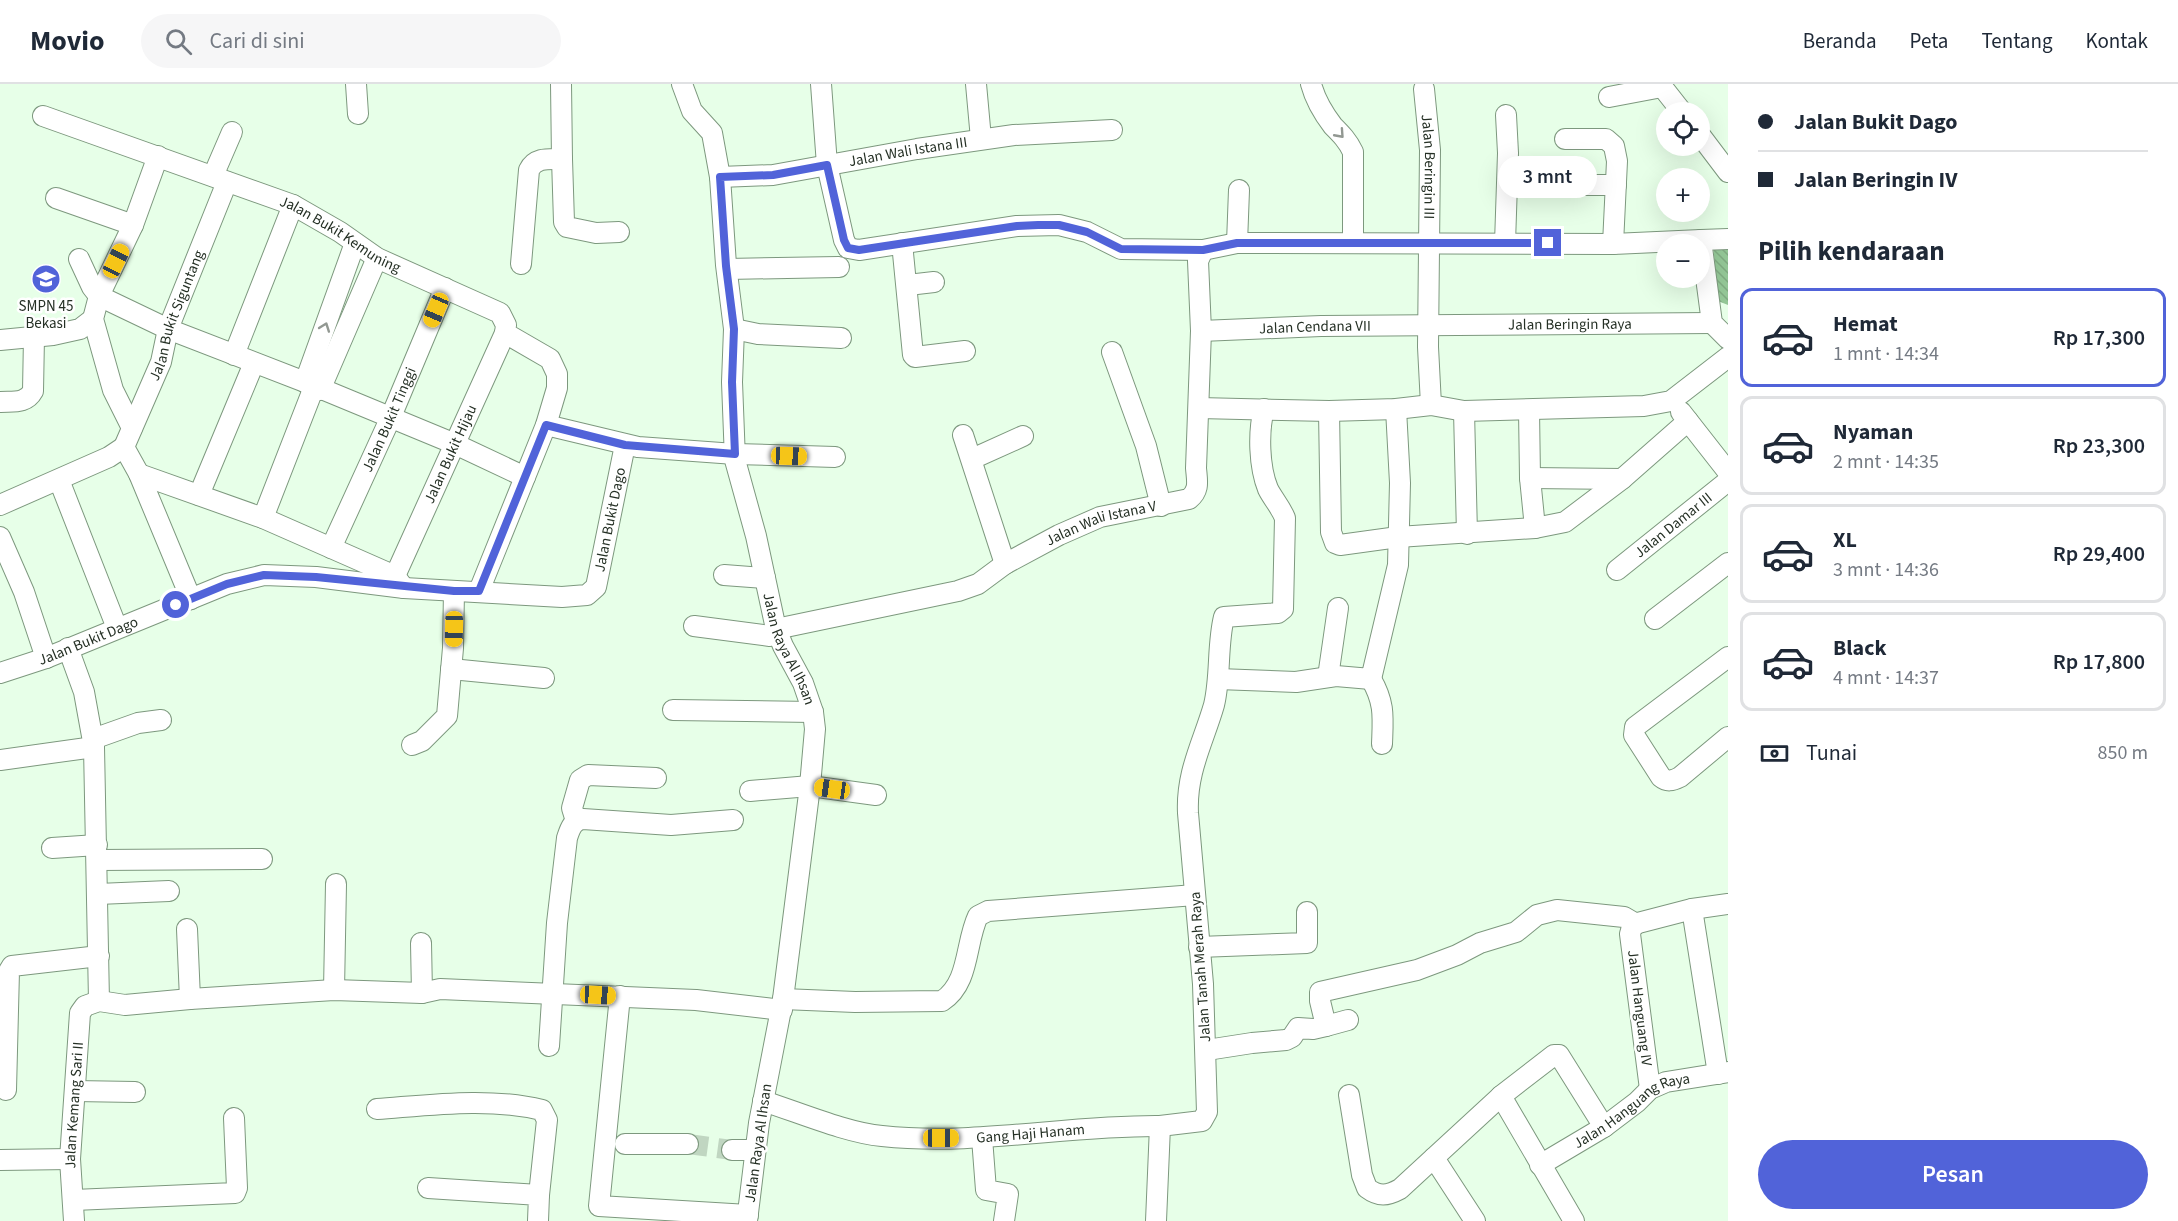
<!DOCTYPE html>
<html lang="id">
<meta charset="utf-8">
<style>
:root{--surface:#fff;--page:#f6f6f7;--text:#1f2937;--muted:#747a83;--line:#e0e1e3;--accent:#5163d9}
body{margin:0;font-family:"Source Sans 3",sans-serif;background:var(--page);color:var(--text);height:100vh;display:flex;flex-direction:column;font-size:22px;white-space:nowrap}
*{box-sizing:border-box;margin:0}
p{font-size:20px;color:var(--muted)}
.icon{flex:none;width:33px;height:33px;fill:none;stroke:currentColor;stroke-width:2;stroke-linecap:round;stroke-linejoin:round}
.map{position:relative;flex:1;overflow:hidden}
.details{display:flex;flex-direction:column;background:var(--surface);width:450px}
.details>*{flex:none}
.top-card{display:grid;align-content:center;height:132px;padding:0 30px;background:var(--surface)}
.fabs{position:absolute;left:1656px;top:18px;display:grid;gap:12px}
.fabs a{display:grid;place-items:center;width:54px;height:54px;border-radius:50%;background:var(--surface);box-shadow:0 6px 24px #0002;font-size:30px}
.end{position:absolute;width:27px;height:27px;margin:-14px;border:8px solid #5163d9;background:#fff;box-shadow:0 0 0 3px #fff}
.from{border-radius:50%}
.bubble{position:absolute;height:42px;border-radius:21px;background:var(--surface);box-shadow:0 6px 24px #0002;font-size:20px;font-weight:600;line-height:42px;text-align:center}
.car{position:absolute;width:18px;height:36px;margin:-18px -9px;border-radius:8px;box-shadow:0 0 4px 2px #0007;background:linear-gradient(#f5c518 24%,#345 0 40%,#f5c518 0 76%,#345 0 86%,#f5c518 0)}
.top-card b{display:flex;align-items:center;gap:21px;height:57px;font-size:22px}
.top-card b+b{border-top:2px solid var(--line)}
.top-card i{width:15px;height:15px;background:var(--text)}
ul{padding:0;list-style:none}
li{display:flex;align-items:center;gap:18px;height:99px;margin:0 12px 9px;padding:0 18px;border:3px solid var(--line);border-radius:12px}
li div{flex:1}
li b{display:block;font-size:22px}
li em{font-style:normal;font-weight:600}
li.on{border-color:var(--accent)}
li>.icon{width:54px;height:54px;stroke-width:1.5}
h2{padding:0 30px;font-size:27px;line-height:72px}
.pay{display:flex;align-items:center;gap:15px;height:66px;padding:0 30px;font-size:22px}
.pay p{margin-inline-start:auto}
.primary-button{display:flex;gap:12px;margin-top:auto;padding:12px 30px}
.primary-button a{flex:1;height:69px;border-radius:36px;background:var(--accent);color:#fff;font-size:24px;font-weight:600;line-height:69px;text-align:center}
header{display:flex;align-items:center;gap:36px;box-sizing:border-box;height:84px;padding:0 30px;background:var(--surface);border-bottom:2px solid var(--line)}
header strong{font-size:28px}
nav{display:flex;gap:33px;margin-inline-start:auto;font-size:21px}
.search{width:420px;height:54px;background:var(--page);display:flex;align-items:center;gap:15px;box-sizing:border-box;padding:0 21px;border-radius:33px;color:var(--muted);font-size:22px}
main{display:flex;flex:1;min-height:0}
.map>svg:first-child{display:block}
.building{fill:url(#building-back-hatch)}
.lines{fill:none;stroke-linecap:round;stroke-linejoin:round}
.minor-tunnel{stroke:#c0d6c1;stroke-width:20;stroke-dasharray:20 10;stroke-linecap:butt}
.minor-casing{stroke:#7d987e;stroke-width:22}
.minor{stroke:#fff;stroke-width:20}
.oneway{stroke:#929892}
.route{stroke:#5163d9;stroke-width:8}
.labels{text-anchor:middle;stroke-width:5;stroke-linejoin:round;paint-order:stroke}
.street-label{font-size:15px;fill:#253025;stroke:#fff}
.poi-label{font-size:15px;fill:#253025;stroke:#fff}
</style>
<header>
<strong>Movio</strong>
<div class="search"><svg class="icon" aria-label="search" viewBox="0 0 24 24"><circle cx="10" cy="10" r="6"/><path d="M15 15l6 6"/></svg>Cari di sini</div>
<nav><a>Beranda</a><a>Peta</a><a>Tentang</a><a>Kontak</a></nav>
</header>
<main>
<div class="map">
<svg width="1728" height="1137" viewBox="0 0 1728 1137">
<defs>
<pattern id="building-back-hatch" width="6" height="6" patternUnits="userSpaceOnUse" patternTransform="scale(1.5)"><rect width="6" height="6" fill="#93c696"/><path d="M-1 5l2 2M0 0l6 6M5-1l2 2" fill="none" stroke="#7faa81"/></pattern>
</defs>
<rect width="100%" height="100%" fill="#e7ffe8"/>
<polygon class="building" points="1728,158 1728,221 1718,217 1713,160"/>
<g class="lines">
<polyline class="minor-tunnel" points="688,1060 732,1066"/>
<g class="minor-casing">
<g id="minor">
<polyline points="356,0 358,30"/>
<path id="s1" d="M682 0 692 27 712 49 720 93 726 181 734 245 732 298 735 376 756 452 776 545 783 562 803 599 813 628 815 645 810 702 783 915 759 1039 747 1137"/>
<polyline points="821,0 827,81 844,156 848,164 859,166 1017,142 1059,141 1087,148 1121,165 1203,166 1237,159 1613,160 1701,156 1712,239 1728,255"/>
<polyline points="976,0 981,55"/>
<path d="M1311 0C1315 15 1323 29 1333 42 1341 50 1348 57 1353 68V159"/>
<polyline points="1660,0 1682,28"/>
<path id="s2" d="M1424 5 1430 66 1428 263 1431 321"/>
<polyline points="1609,13 1662,3"/>
<path id="s3" d="M43 32 293 121 340 148 377 174 500 229 506 241 505 249 550 275 557 290V304L546 341 479 507"/>
<polyline points="1700,51 1728,88"/>
<polyline points="1565,55 1606,55 1614,62 1617,77 1613,160"/>
<polyline points="562,75 564,138 567,143 596,149 619,148"/>
<polyline points="213,92 232,48"/>
<path id="s4" d="M720 93 773 91 917 65 1014 51 1112 46"/>
<polyline points="1562,101 1616,101"/>
<polyline points="56,114 133,141"/>
<polyline points="1701,156 1728,155"/>
<polyline points="902,159 913,271 915,273 965,267"/>
<polyline points="1237,159 1239,106"/>
<polyline points="1505,159 1508,69 1506,31"/>
<polyline points="79,175 92,203 99,212 168,245 305,298 455,360 525,393"/>
<path d="M521 180 529 86C535 73 549 75 562 75L561 0"/>
<polyline points="727,185 839,183"/>
<polyline points="908,201 934,198"/>
<polyline points="734,245 758,250 841,254"/>
<path id="s5" d="M1201 247 1321 242 1712 239"/>
<polyline points="0,256 53,251 80,245 93,235"/>
<polyline points="1112,268 1146,362 1161,422"/>
<polyline points="234,271 293,121"/>
<polyline points="305,298 355,159"/>
<polyline points="320,306 377,174"/>
<path d="M0 318C13 317 26 320 33 307L34 253"/>
<polyline points="1199,324 1329,327 1396,325 1431,321 1464,327 1644,322 1671,317 1728,273"/>
<polyline points="1529,326 1530,394 1535,444"/>
<polyline points="1329,327 1331,448 1335,459 1340,461 1398,453 1535,444 1565,438 1622,395"/>
<polyline points="1464,327 1467,450"/>
<polyline points="1681,328 1728,388"/>
<polyline points="546,341 638,363 735,370 835,373"/>
<polyline points="132,344 113,306 93,235 99,212 133,141 158,72"/>
<polyline points="963,351 1005,480"/>
<path id="s6" d="M124 363 161 278 168 245 227 98"/>
<polyline points="124,363 139,390 191,515"/>
<polyline points="972,375 1023,352"/>
<polyline points="139,390 263,434 395,492 404,504"/>
<polyline points="1530,394 1622,395 1688,337"/>
<polyline points="59,396 117,544"/>
<polyline points="199,411 254,279"/>
<polyline points="0,421 109,373 124,363"/>
<polyline points="263,434 314,303"/>
<polyline points="0,453 24,508 46,574"/>
<path id="s7" d="M331 464 390 335 445 204"/>
<path id="s8" d="M1617 486 1728 397"/>
<polyline points="724,491 765,494"/>
<path id="s9" d="M395 492 505 249"/>
<polyline points="1655,535 1728,479"/>
<polyline points="694,542 770,552"/>
<path id="s10" d="M776 545 958 507 978 500 1005 480 1059 451 1100 433 1189 415C1200 406 1197 397 1196 384L1201 247 1198 177 1203 166"/>
<polyline points="68,564 84,608 94,663 99,917"/>
<path d="M1728 573 1635 643 1634 651 1661 693C1667 698 1672 697 1680 693L1728 653"/>
<polyline points="451,585 544,594"/>
<path id="s11" d="M0 589 46 574 227 500 264 491 316 493 404 504 562 513 587 511 596 503 625 361"/>
<polyline points="1328,593 1338,524"/>
<polyline points="1218,595 1296,598 1336,592 1371,595 1398,481 1400,399 1396,325"/>
<path d="M1371 595C1385 619 1383 633 1382 660"/>
<polyline points="673,626 813,628"/>
<polyline points="93,655 138,639 161,636"/>
<polyline points="412,661 422,657 447,632 453,564 454,507"/>
<polyline points="0,676 94,663"/>
<polyline points="750,707 810,702 876,711"/>
<polyline points="576,737 572,724 580,696 588,691 656,694"/>
<polyline points="52,764 97,761"/>
<polyline points="98,776 262,775"/>
<polyline points="98,810 169,807"/>
<polyline points="1692,825 1718,990"/>
<polyline points="187,845 190,915"/>
<polyline points="421,859 422,909"/>
<polyline points="1199,863 1307,859 1307,828"/>
<polyline points="334,906 336,800"/>
<polyline points="620,912 599,1122 748,1131"/>
<path d="M783 915 855 918 942 917C970 899 965 859 978 832L988 827 1195 811"/>
<polyline points="1326,942 1348,936"/>
<path d="M549 962 557 839 567 754C570 745 572 737 583 735L671 741 733 736"/>
<polyline points="1207,966 1252,959 1286,956 1292,953 1298,944 1313,945 1326,942 1320,917 1320,908 1417,886 1457,871 1480,859 1516,848 1537,831 1557,826 1624,833 1636,840"/>
<polyline points="1650,1005 1630,850 1632,843 1638,839 1692,825 1728,820"/>
<polyline points="6,1006 9,887 12,882 99,872"/>
<polyline points="75,1007 135,1008"/>
<path d="M1349 1011 1362 1091 1367 1104C1379 1113 1387 1112 1400 1105L1501 1012 1554 971H1559L1604 1043"/>
<polyline points="1501,1012 1574,1137"/>
<path id="s12" d="M763 1017C798 1028 847 1049 882 1052 975 1062 1067 1041 1160 1042"/>
<path d="M377 1025C431 1021 489 1013 542 1026L547 1036 539 1111"/>
<polyline points="982,1054 986,1106 1008,1110 1004,1137"/>
<polyline points="625,1060 688,1060"/>
<polyline points="732,1066 755,1066"/>
<polyline points="1434,1074 1475,1137"/>
<polyline points="0,1076 70,1075"/>
<path id="s13" d="M1540 1081 1604 1043 1637 1018 1650 1005 1666 998 1728 988"/>
<polyline points="428,1104 539,1111 538,1137"/>
<polyline points="74,1116 235,1109 237,1104 234,1034"/>
<path id="s14" d="M74 1137 70 1075 80 929 85 922 99 917 125 921 190 915 334 906 422 909 440 905 696 916 782 926"/>
<path d="M1156 1137 1160 1042 1202 1037 1207 1028 1203 900 1188 729C1186 688 1203 659 1214 621 1221 592 1217 561 1224 533L1278 529 1283 525 1285 434C1280 422 1273 415 1268 405 1259 383 1258 348 1264 325"/>
</g>
</g>
<use href="#minor" class="minor"/>
</g>
<defs><path id="oneway-chevron" d="M-2-3.5L2.5 0L-2 3.5" fill="none" stroke-width="1.6" stroke-linecap="round" stroke-linejoin="round" transform="scale(1.5)"/></defs>
<g class="oneway">
<use href="#oneway-chevron" transform="translate(1340 50) rotate(48)"/>
<use href="#oneway-chevron" transform="translate(325 243) rotate(-70)"/>
</g>
<g class="lines">
<polyline class="route" points="176,521 227,500 264,491 316,493 454,507 479,507 546,341 625,361 735,370 732,298 734,245 726,182 720,93 773,91 827,81 844,156 848,164 859,166 1017,142 1038,141 1059,141 1087,148 1121,165 1203,166 1237,159 1548,159"/>
</g>
<defs>
<g id="school-disc" transform="scale(1.5)"><circle r="9.5" fill="#5163d9" stroke="#fff"/><path d="M0-5L7-2L0 1L-7-2ZM-4 1L0 2.5L4 1V4Q0 6-4 4Z" fill="#fff"/></g>
</defs>
<g fill-rule="evenodd">
<use href="#school-disc" x="46" y="195"/>
</g>
<g class="labels">
<g class="street-label">
<text dy="5" stroke="none"><textPath href="#s4" startOffset="190">Jalan Wali Istana III</textPath></text>
<text dy="5" stroke="none"><textPath href="#s2" startOffset="78">Jalan Beringin III</textPath></text>
<text dy="5" stroke="none"><textPath href="#s3" startOffset="321">Jalan Bukit Kemuning</textPath></text>
<text dy="5" stroke="none"><textPath href="#s6" startOffset="142">Jalan Bukit Siguntang</textPath></text>
<text dy="5" stroke="none"><textPath href="#s5" startOffset="369">Jalan Beringin Raya</textPath></text>
<text dy="5" stroke="none"><textPath href="#s5" startOffset="114">Jalan Cendana VII</textPath></text>
<text dy="5" stroke="none"><textPath href="#s7" startOffset="141">Jalan Bukit Tinggi</textPath></text>
<text dy="5" stroke="none"><textPath href="#s9" startOffset="134">Jalan Bukit Hijau</textPath></text>
<text dy="5" stroke="none"><textPath href="#s11" startOffset="687">Jalan Bukit Dago</textPath></text>
<text dy="5" stroke="none"><textPath href="#s10" startOffset="346">Jalan Wali Istana V</textPath></text>
<text dy="5" stroke="none"><textPath href="#s8" startOffset="72">Jalan Damar III</textPath></text>
<text dy="5" stroke="none"><textPath href="#s11" startOffset="94">Jalan Bukit Dago</textPath></text>
<text dy="5" stroke="none"><textPath href="#s1" startOffset="584">Jalan Raya Al Ihsan</textPath></text>
<text transform="translate(1200 883) rotate(-94)" y="5">Jalan Tanah Merah Raya</text>
<text transform="translate(1640 924) rotate(83)" y="5">Jalan Hanguang IV</text>
<text dy="5" stroke="none"><textPath href="#s14" startOffset="116">Jalan Kemang Sari II</textPath></text>
<text dy="5" stroke="none"><textPath href="#s13" startOffset="108">Jalan Hanguang Raya</textPath></text>
<text dy="5" stroke="none"><textPath href="#s12" startOffset="273">Gang Haji Hanam</textPath></text>
<text transform="translate(758 1059) rotate(-82)" y="5">Jalan Raya Al Ihsan</text>
</g>
<g class="poi-label">
<text x="46" y="227">SMPN 45<tspan x="46" dy="17">Bekasi</tspan></text>
</g>
</g>
</svg>
<div class="fabs">
<a><svg class="icon" aria-label="locate" viewBox="0 0 24 24"><circle cx="12" cy="12" r="6"/><path d="M12 2v4M12 18v4M2 12h4M18 12h4"/></svg></a>
<a>+</a>
<a>−</a>
</div>
<i class="end from" style="left:176px;top:521px"></i>
<i class="end" style="left:1548px;top:159px"></i>
<div class="bubble" style="left:1498px;top:72px;width:99px">3 mnt</div>
<i class="car" style="left:116px;top:177px;rotate:26deg"></i>
<i class="car" style="left:436px;top:226px;rotate:203deg"></i>
<i class="car" style="left:789px;top:372px;rotate:92deg"></i>
<i class="car" style="left:454px;top:545px;rotate:181deg"></i>
<i class="car" style="left:832px;top:705px;rotate:278deg"></i>
<i class="car" style="left:598px;top:911px;rotate:93deg"></i>
<i class="car" style="left:941px;top:1054px;rotate:90deg"></i>
</div>
<section class="details">
<div class="top-card">
<b><i class="from"></i>Jalan Bukit Dago</b>
<b><i></i>Jalan Beringin IV</b>
</div>
<h2>Pilih kendaraan</h2>
<ul>
<li class="on"><svg class="icon" aria-label="car" viewBox="0 0 24 24"><path d="M5 17H2v-5l4-1 3-4h7l3 4 3 1v5h-3M9 17h6M6 11h13"/><circle cx="7" cy="17" r="2"/><circle cx="17" cy="17" r="2"/></svg><div><b>Hemat</b><p>1 mnt · 14:34</p></div><em>Rp 17,300</em></li>
<li><svg class="icon" aria-label="car" viewBox="0 0 24 24"><path d="M5 17H2v-5l4-1 3-4h7l3 4 3 1v5h-3M9 17h6M6 11h13"/><circle cx="7" cy="17" r="2"/><circle cx="17" cy="17" r="2"/></svg><div><b>Nyaman</b><p>2 mnt · 14:35</p></div><em>Rp 23,300</em></li>
<li><svg class="icon" aria-label="car" viewBox="0 0 24 24"><path d="M5 17H2v-5l4-1 3-4h7l3 4 3 1v5h-3M9 17h6M6 11h13"/><circle cx="7" cy="17" r="2"/><circle cx="17" cy="17" r="2"/></svg><div><b>XL</b><p>3 mnt · 14:36</p></div><em>Rp 29,400</em></li>
<li><svg class="icon" aria-label="car" viewBox="0 0 24 24"><path d="M5 17H2v-5l4-1 3-4h7l3 4 3 1v5h-3M9 17h6M6 11h13"/><circle cx="7" cy="17" r="2"/><circle cx="17" cy="17" r="2"/></svg><div><b>Black</b><p>4 mnt · 14:37</p></div><em>Rp 17,800</em></li>
</ul>
<div class="pay"><svg class="icon" aria-label="cash" viewBox="0 0 24 24"><path d="M3 7h18v10H3z"/><circle cx="12" cy="12" r="2"/></svg>Tunai<p>850 m</p></div>
<div class="primary-button"><a>Pesan</a></div>
</section>
</main>
